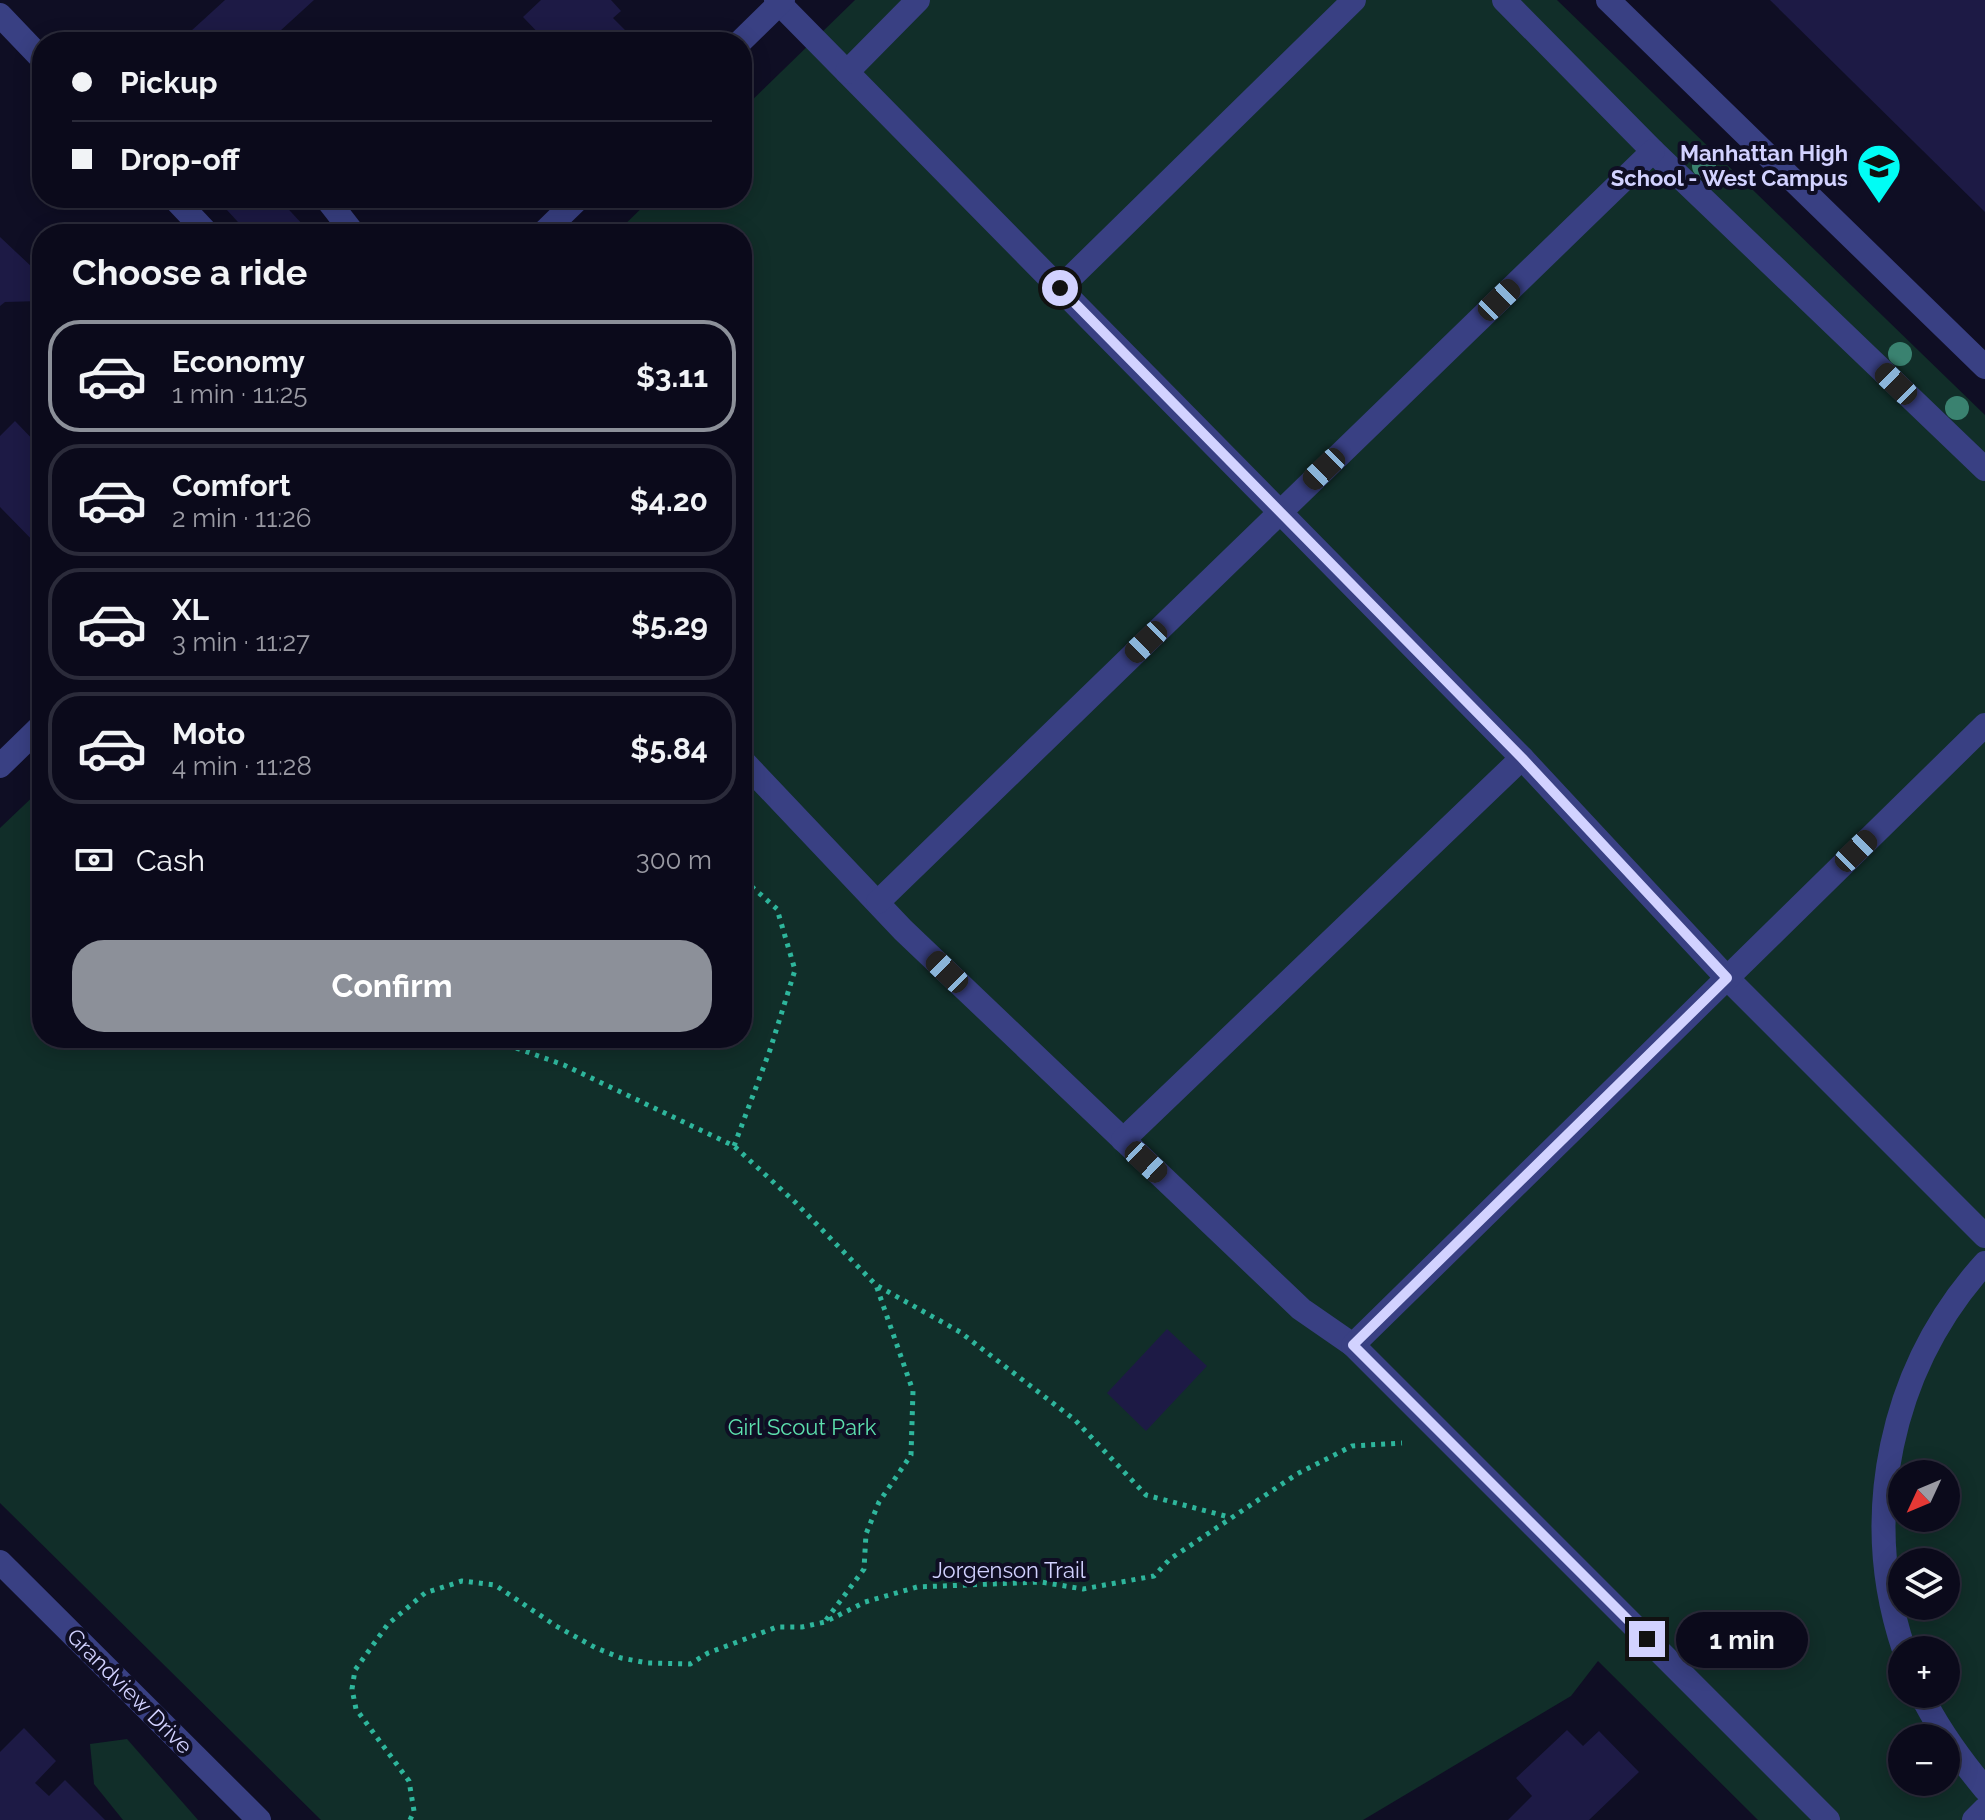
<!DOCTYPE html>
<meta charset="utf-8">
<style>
:root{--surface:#0b0a1b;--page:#191828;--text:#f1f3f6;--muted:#9a9aa3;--line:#2b2b3a;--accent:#8c9099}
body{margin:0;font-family:Raleway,sans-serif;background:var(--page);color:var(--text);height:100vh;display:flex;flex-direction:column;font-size:30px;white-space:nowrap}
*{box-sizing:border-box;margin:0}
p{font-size:26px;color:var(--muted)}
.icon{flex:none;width:44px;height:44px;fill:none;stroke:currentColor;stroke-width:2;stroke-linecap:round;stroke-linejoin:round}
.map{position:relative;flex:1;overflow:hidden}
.sheet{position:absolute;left:32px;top:224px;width:720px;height:824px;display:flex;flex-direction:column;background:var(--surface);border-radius:32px;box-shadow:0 4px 20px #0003,0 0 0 2px var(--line)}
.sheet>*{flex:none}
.top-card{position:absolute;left:32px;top:32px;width:720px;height:176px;border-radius:32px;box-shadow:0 4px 20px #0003,0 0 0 2px var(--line);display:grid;align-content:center;height:176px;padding:0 40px;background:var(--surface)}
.needle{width:52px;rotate:226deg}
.tools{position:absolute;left:1888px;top:1460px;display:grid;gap:16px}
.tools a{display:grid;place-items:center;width:72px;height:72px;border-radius:50%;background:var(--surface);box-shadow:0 4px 20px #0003,0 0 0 2px var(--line);font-size:40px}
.end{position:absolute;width:36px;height:36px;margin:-18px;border:10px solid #d2d2ff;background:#111;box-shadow:0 0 0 4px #111}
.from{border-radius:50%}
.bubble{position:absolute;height:56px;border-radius:28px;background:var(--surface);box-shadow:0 4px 20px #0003,0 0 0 2px var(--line);font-size:26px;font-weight:700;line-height:56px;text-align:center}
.car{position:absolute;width:24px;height:48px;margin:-24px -12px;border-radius:10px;box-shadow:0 0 6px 2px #0007;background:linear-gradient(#222 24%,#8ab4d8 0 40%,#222 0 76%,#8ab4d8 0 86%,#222 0)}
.top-card b{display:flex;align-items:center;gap:28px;height:76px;font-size:30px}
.top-card b+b{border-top:2px solid var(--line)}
.top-card i{width:20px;height:20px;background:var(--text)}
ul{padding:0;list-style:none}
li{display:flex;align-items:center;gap:24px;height:112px;margin:0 16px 12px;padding:0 24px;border:4px solid var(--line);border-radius:32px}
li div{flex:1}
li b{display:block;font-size:30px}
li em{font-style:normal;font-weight:700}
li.active{border-color:var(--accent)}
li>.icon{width:72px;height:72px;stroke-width:1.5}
h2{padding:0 40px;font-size:36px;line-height:96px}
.pay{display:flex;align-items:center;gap:20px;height:88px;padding:0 40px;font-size:30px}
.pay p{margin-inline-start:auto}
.primary-button{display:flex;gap:16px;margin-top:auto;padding:16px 40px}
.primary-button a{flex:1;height:92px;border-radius:32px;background:var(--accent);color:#fff;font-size:32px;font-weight:700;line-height:92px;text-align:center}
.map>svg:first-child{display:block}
.green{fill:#112e29;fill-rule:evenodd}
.building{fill:#1d1a45}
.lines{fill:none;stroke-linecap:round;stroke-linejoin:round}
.path{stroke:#2eb69c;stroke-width:5;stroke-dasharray:4 6;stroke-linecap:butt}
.minor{stroke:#394083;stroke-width:24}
.tree{fill:#3a8270}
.route{stroke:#d2d2ff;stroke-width:10}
.labels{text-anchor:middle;stroke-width:8;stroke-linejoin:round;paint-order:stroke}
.poi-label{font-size:22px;font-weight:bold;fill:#d2d2ff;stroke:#0f0e24;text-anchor:end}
.park-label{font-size:22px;fill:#5de0ae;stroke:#0f0e24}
.street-label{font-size:22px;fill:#d2d2ff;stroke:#0f0e24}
</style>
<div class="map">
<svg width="1985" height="1820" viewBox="0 0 1985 1820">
<rect width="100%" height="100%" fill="#0f0e24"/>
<g class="green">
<path d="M855 0H1557L1985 415V1820H1758L1598 1661 1571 1696 1363 1820H321L0 1503V828L42 788V1038H742V234H615L652 198H742V110ZM1902 1474H1946V1518H1902ZM1902 1562H1946V1606H1902ZM1902 1650H1946V1694H1902ZM1902 1738H1946V1782H1902Z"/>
<polygon points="127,1739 198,1820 123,1820 94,1784 90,1744"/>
</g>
<g class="building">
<polygon points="225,0 314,0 268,42 179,42"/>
<polygon points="541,0 611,0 621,11 613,18 627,32 616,42 547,42 523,17"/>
<polygon points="1770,0 1985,0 1985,212"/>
<polygon points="223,198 278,198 305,227 298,234 249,234 226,209 230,205"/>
<polygon points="0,237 33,268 42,269 42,301 5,302 0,306"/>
<polygon points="15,421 39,446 42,442 42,550 0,507 0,436"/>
<polygon points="1167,1329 1207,1366 1146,1431 1107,1393"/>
<polygon points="24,1728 56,1761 35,1783 49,1796 65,1780 105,1820 0,1820 0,1752"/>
<polygon points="1567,1730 1583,1746 1599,1731 1639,1772 1589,1820 1508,1820 1532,1796 1516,1778"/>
</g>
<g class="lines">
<g class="path">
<polyline points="488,1038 564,1065 734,1146 795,1202 876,1285 960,1332 1075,1420 1146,1495 1229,1517"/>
<polyline points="734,1146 770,1050 795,970 777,909 742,878"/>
<polyline points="826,1620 864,1569 866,1534 879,1502 911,1455 913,1391 876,1285"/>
<polyline points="410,1820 414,1811 409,1781 356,1709 352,1689 355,1670 388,1624 425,1593 462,1581 495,1585 556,1626 596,1648 621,1658 648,1663 690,1664 708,1653 777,1627 802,1627 825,1622 865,1602 917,1587 1041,1582 1083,1589 1154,1576 1170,1559 1297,1474 1352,1446 1402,1443"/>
</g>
<g class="minor">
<polyline points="776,0 1522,758 1727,978 1985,1236"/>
<polyline points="1504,0 1653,151 1985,469"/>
<polyline points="1608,0 1985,367"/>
<polyline points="0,15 42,59"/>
<polyline points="740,42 783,0"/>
<polyline points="847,72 918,0"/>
<polyline points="174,198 208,234"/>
<polyline points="326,198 354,234"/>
<polyline points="542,234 579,198"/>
<polyline points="1060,288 1354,0"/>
<polyline points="742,760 903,930 1301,1309 1353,1345 1828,1820"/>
<polyline points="0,766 42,725"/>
<polyline points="878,902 1653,151"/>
<polyline points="1123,1140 1522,758"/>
<polyline points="1353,1345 1985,725"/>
<polyline points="0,1562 259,1820"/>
<path d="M1904 1650C1859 1516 1890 1368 1985 1263"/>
<path d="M1921 1694C1938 1729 1960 1759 1985 1789"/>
<polyline points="1974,1820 1985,1809"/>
</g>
</g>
<g class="tree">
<circle cx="1704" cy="166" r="12"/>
<circle cx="1900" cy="354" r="12"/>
<circle cx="1957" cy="408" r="12"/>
</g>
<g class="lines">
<polyline class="route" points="1060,288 1522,758 1727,978 1353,1345 1647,1639"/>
</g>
<defs>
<g id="school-pin" transform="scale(2.3)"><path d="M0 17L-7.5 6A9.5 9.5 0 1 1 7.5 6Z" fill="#00fdf5" stroke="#0f0e24"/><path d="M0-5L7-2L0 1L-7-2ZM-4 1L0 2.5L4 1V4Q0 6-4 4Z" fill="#111"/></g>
</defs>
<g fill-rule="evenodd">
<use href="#school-pin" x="1879" y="166"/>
</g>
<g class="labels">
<g class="poi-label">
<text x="1848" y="161">Manhattan High<tspan x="1848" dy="25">School - West Campus</tspan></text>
</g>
<g class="park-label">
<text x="802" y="1435">Girl Scout Park</text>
</g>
<g class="street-label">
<text x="1009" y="1578">Jorgenson Trail</text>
<text transform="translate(130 1691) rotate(45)" y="8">Grandview Drive</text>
</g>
</g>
</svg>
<div class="tools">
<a><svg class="needle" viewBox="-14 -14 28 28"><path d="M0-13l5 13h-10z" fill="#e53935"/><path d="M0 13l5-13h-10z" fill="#9a9aa3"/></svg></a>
<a><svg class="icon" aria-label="layers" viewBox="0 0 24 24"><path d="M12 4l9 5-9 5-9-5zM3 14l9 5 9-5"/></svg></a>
<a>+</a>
<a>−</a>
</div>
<i class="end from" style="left:1060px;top:288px"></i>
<i class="end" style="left:1647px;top:1639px"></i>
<div class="bubble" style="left:1676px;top:1612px;width:132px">1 min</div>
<i class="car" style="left:1499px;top:300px;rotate:46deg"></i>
<i class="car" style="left:1896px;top:384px;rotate:314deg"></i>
<i class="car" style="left:1324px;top:469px;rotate:226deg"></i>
<i class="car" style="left:1146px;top:642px;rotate:226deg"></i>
<i class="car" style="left:1856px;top:851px;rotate:46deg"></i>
<i class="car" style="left:947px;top:972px;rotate:314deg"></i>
<i class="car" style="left:1146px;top:1162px;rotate:133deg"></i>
<div class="top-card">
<b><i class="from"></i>Pickup</b>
<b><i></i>Drop-off</b>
</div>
<section class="sheet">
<h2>Choose a ride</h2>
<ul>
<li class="active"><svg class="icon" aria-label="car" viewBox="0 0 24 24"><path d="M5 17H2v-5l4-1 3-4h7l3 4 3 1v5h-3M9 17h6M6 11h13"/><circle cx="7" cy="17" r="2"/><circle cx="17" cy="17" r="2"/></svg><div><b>Economy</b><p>1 min · 11:25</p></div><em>$3.11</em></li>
<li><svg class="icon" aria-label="car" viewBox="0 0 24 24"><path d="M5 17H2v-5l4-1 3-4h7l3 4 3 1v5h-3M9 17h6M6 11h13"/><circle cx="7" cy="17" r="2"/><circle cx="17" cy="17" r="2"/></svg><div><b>Comfort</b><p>2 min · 11:26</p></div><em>$4.20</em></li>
<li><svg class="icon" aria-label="car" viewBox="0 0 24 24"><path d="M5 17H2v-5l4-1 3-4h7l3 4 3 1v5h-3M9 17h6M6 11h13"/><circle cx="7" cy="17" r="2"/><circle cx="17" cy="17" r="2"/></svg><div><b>XL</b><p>3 min · 11:27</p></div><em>$5.29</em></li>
<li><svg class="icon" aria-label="car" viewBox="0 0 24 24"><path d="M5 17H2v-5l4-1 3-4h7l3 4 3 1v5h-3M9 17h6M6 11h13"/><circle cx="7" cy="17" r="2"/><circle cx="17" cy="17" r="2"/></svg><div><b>Moto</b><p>4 min · 11:28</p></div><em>$5.84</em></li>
</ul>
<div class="pay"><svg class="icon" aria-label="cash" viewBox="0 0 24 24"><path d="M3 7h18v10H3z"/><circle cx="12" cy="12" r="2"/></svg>Cash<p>300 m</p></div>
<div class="primary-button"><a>Confirm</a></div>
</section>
</div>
